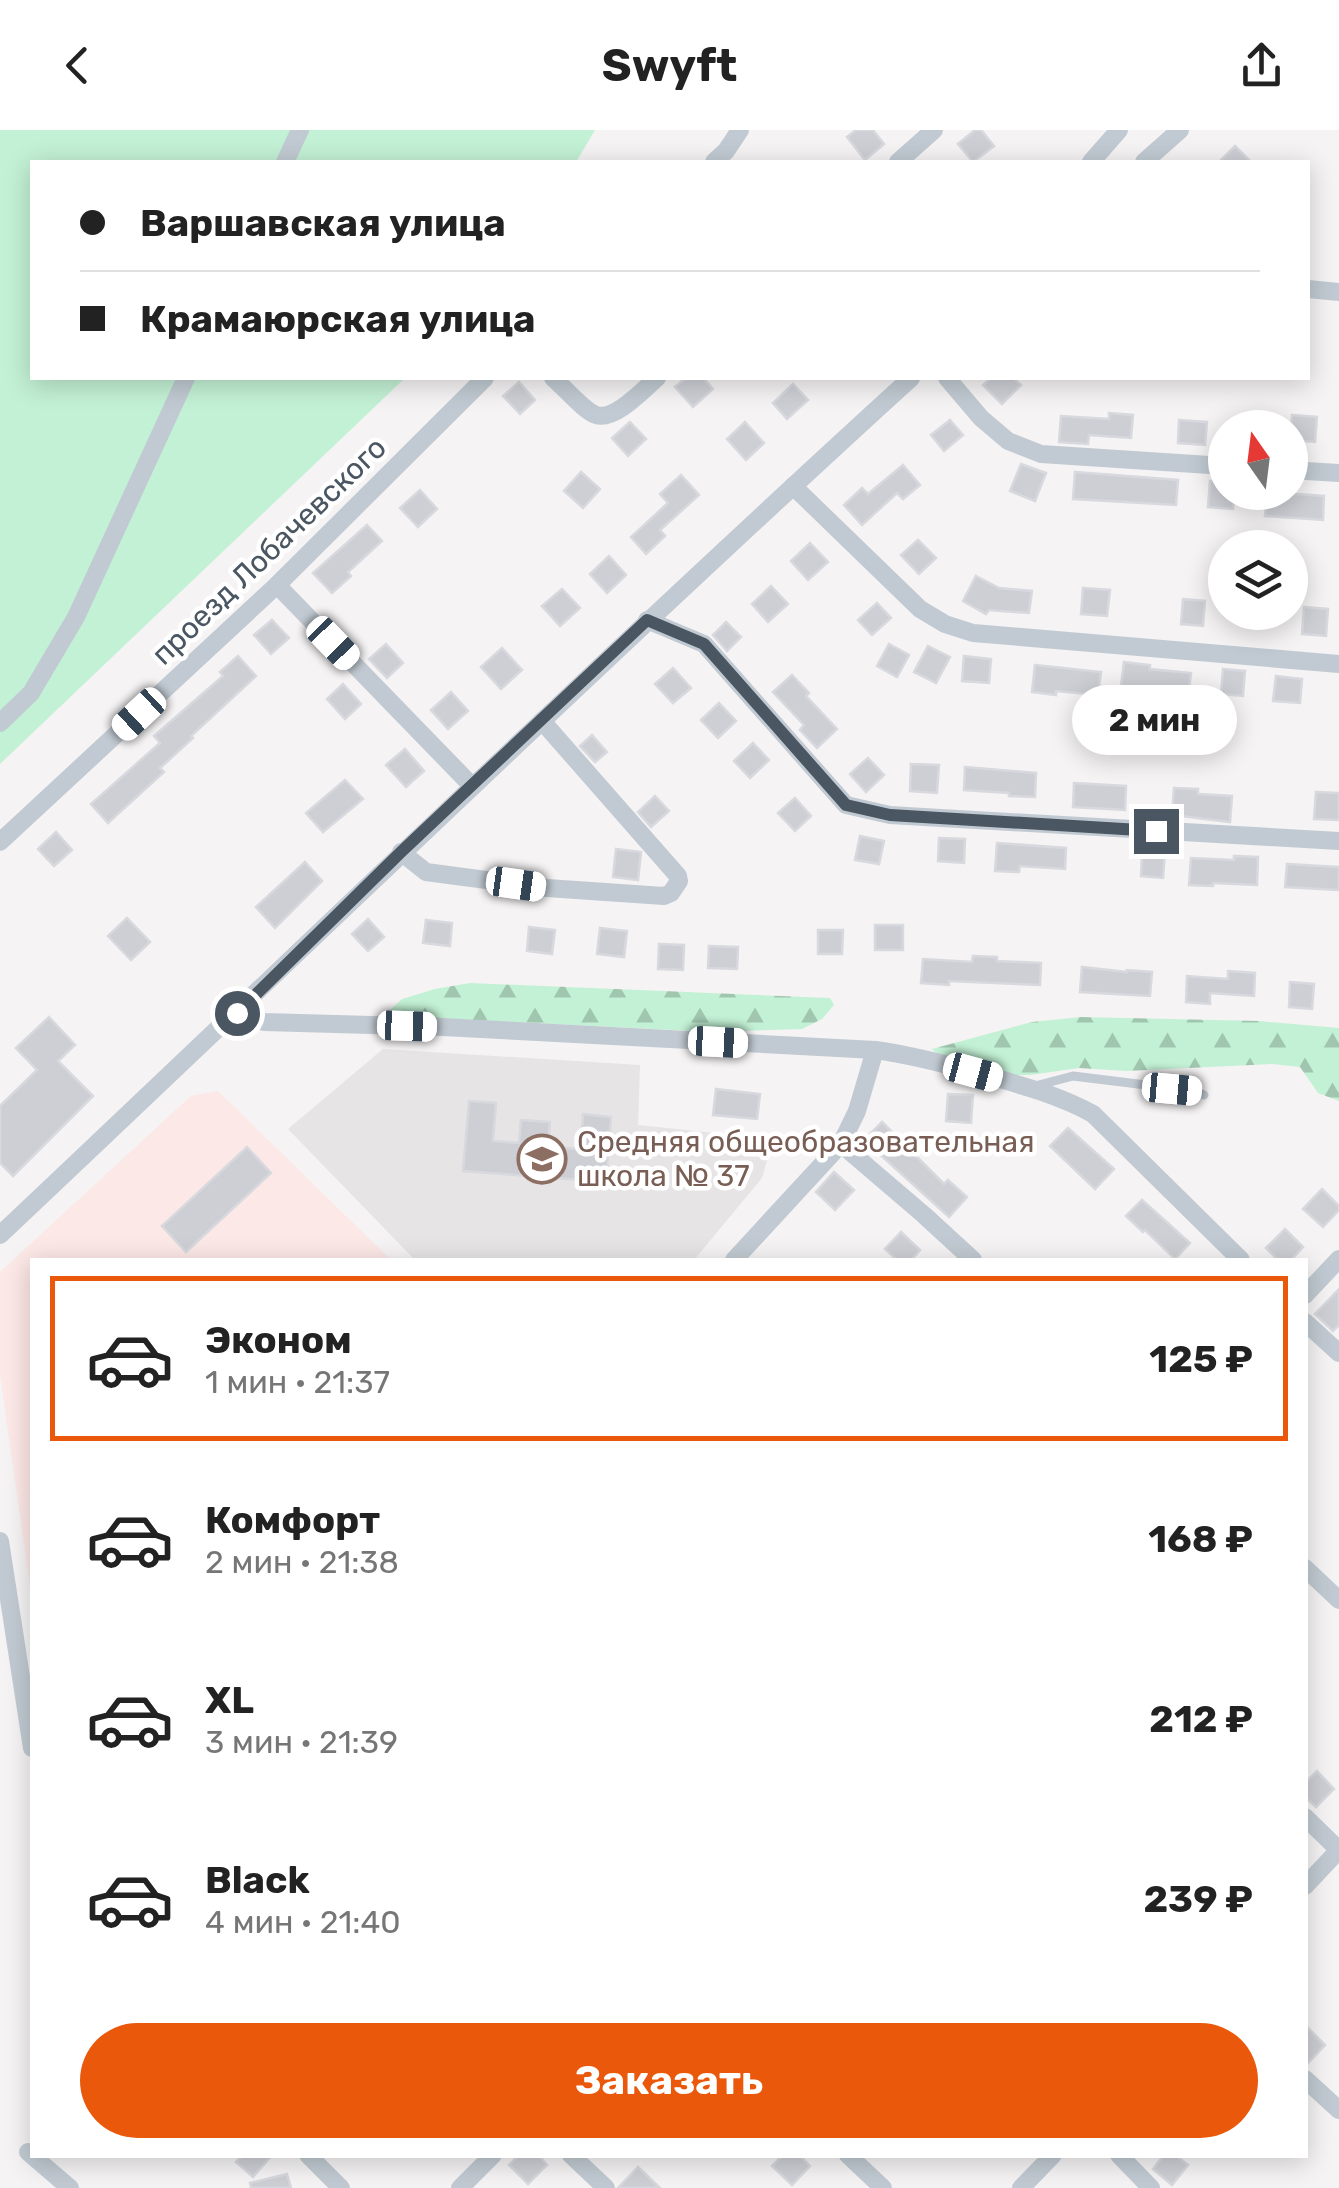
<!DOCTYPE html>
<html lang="ru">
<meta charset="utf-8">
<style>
:root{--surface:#fff;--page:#f6f6f6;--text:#222;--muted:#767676;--line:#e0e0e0;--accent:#ea580c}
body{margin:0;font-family:Rubik,sans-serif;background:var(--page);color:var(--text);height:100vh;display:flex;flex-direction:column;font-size:38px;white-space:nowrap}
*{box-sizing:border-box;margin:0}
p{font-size:32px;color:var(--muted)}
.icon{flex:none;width:55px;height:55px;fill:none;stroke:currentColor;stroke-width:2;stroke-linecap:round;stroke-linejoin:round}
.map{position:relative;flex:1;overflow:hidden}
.panel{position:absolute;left:30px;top:1128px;width:1278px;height:900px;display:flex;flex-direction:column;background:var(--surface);border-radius:0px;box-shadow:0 5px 25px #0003}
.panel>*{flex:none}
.guide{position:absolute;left:30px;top:30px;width:1280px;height:220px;border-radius:0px;box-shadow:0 5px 25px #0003;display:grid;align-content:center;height:220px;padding:0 50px;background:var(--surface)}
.needle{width:65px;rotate:346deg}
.buttons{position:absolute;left:1208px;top:280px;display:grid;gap:20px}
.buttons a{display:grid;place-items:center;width:100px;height:100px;border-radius:50%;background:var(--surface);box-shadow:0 5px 25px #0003;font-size:50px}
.end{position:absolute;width:45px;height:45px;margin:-22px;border:12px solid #4a5661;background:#fff;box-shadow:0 0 0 5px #fff}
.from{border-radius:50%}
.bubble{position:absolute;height:70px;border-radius:35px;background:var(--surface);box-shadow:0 5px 25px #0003;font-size:32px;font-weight:700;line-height:70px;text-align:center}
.car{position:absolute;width:30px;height:60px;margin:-30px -15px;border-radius:12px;box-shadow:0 0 8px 2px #0007;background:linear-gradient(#fff 24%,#345 0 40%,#fff 0 76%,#345 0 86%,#fff 0)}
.guide b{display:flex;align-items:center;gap:35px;height:95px;font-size:38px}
.guide b+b{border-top:2px solid var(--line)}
.guide i{width:25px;height:25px;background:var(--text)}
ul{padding:18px 0 0;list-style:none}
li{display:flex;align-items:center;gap:30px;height:165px;margin:0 20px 15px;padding:0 30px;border:5px solid transparent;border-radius:0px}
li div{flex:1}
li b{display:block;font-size:38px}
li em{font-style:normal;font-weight:700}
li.on{border-color:var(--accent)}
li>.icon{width:90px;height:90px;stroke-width:1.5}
.cta{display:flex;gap:20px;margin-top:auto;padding:20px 50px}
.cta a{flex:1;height:115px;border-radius:60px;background:var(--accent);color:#fff;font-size:40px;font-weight:700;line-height:115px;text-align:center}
header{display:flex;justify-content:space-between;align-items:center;height:130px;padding:0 50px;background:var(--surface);font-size:45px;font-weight:700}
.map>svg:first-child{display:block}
.education{fill:#e6e4e5}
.medical{fill:#fce8e6}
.green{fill:#c3f1d5}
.forest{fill:url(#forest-firs)}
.building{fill:#cdcfd5;stroke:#d7d9de;stroke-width:2.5}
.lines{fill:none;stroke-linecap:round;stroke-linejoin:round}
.service{stroke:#c1cad2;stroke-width:9}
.minor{stroke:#c1cad2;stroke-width:18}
.route{stroke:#4a5661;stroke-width:12}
.labels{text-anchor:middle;stroke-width:9;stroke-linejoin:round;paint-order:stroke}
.street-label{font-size:30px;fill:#4a5661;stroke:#fff}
.education-label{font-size:30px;fill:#785e54;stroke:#fff;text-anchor:start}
</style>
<header><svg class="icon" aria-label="back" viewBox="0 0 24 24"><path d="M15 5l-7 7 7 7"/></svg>Swyft<svg class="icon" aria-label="share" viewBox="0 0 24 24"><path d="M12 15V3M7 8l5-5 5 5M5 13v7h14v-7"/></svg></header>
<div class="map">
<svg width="1339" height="2058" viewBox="0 0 1339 2058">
<defs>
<pattern id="forest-firs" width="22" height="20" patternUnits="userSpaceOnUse" patternTransform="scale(2.5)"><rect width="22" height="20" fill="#c3f1d5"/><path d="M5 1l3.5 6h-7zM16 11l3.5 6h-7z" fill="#a0c6b0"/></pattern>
</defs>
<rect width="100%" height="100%" fill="#f5f3f3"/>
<polygon class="education" points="383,919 640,935 638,995 773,1009 762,1048 694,1130 415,1130 288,999"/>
<polygon class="medical" points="218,961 391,1130 32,1130 32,1470 0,1244 0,1142 191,966"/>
<polygon class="green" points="0,0 595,0 576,32 32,32 32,248 405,248 0,634"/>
<g class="forest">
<polygon points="470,853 830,868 834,875 822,889 802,899 714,902 396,886 390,880 402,869 435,859"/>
<polygon points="1081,887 1259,891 1339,898 1339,971 1318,963 1300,937 1272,934 1126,941 1079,938 1030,945 1013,945 937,924 932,919 1032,892"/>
</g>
<g class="building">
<polygon points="856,0 873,0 884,14 865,30 847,7"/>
<polygon points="975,0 981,0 994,16 973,32 958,14"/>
<polygon points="1235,16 1251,32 1219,32"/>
<polygon points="686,248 703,248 713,259 693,277 675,257"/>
<polygon points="991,248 1013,248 1021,255 1002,274 983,255"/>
<polygon points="519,252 535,270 520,284 503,266"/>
<polygon points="793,254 808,270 787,289 773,273"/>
<polygon points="1109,283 1133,285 1131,308 1089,305 1088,314 1059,312 1061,286 1109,289"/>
<polygon points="1292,285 1317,287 1315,312 1290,310"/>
<polygon points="950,290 963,305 944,321 931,305"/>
<polygon points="1179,290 1207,292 1205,315 1178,313"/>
<polygon points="630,292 646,309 628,326 612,308"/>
<polygon points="745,292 764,313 746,330 727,309"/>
<polygon points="1021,334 1046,343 1035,371 1010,361"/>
<polygon points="903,335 920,355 903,369 897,363 862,395 844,375 862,358 868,364"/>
<polygon points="581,342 600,359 583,378 564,361"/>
<polygon points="1075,342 1178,350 1176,375 1073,369"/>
<polygon points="681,345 699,365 660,400 665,406 646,424 631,407 668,373 660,364"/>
<polygon points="1210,351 1225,352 1225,362 1234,362 1233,379 1208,377"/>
<polygon points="420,360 437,379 418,397 400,378"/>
<polygon points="1267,362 1324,366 1323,390 1265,386"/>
<polygon points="367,395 382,411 348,442 351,446 332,463 313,443"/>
<polygon points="918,410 936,428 919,444 901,425"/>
<polygon points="810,413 828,432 808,450 791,431"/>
<polygon points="609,426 626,445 607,463 590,444"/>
<polygon points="976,446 999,458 1032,461 1029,483 989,480 986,484 963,471"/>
<polygon points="771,456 788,474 768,492 752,474"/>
<polygon points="1083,458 1110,460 1107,486 1081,484"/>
<polygon points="562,459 580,478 560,496 542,476"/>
<polygon points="1183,469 1205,471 1203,496 1181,494"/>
<polygon points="877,473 891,488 872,505 858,490"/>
<polygon points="1304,477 1328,479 1326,506 1302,504"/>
<polygon points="272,490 289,508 271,524 254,505"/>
<polygon points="726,492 741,507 727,521 713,505"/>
<polygon points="386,514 403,533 387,548 369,529"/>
<polygon points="889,514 909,525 897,547 877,536"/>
<polygon points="928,516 950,527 936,553 914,542"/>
<polygon points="502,518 522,540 501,559 481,537"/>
<polygon points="238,526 256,546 191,606 193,608 160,638 164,642 108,693 91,674 160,613 154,606 223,546 220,542"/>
<polygon points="964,526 991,529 989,553 962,551"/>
<polygon points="1124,532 1150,535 1150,539 1191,543 1188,567 1163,565 1163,560 1121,556"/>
<polygon points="1035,535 1101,542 1098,565 1056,561 1056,565 1032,562"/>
<polygon points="673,538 691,558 673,573 655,554"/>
<polygon points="1223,539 1245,541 1243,566 1221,564"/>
<polygon points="792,545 809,563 806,566 837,599 817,618 800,600 804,595 773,562"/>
<polygon points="1276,546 1302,549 1300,573 1273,571"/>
<polygon points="343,554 361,574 345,589 327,569"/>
<polygon points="451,562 468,581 448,599 431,580"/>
<polygon points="719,573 736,591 718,608 701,590"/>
<polygon points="592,605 607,622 595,632 580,616"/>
<polygon points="753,613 769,630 750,648 734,631"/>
<polygon points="405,619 424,641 406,657 386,635"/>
<polygon points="868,628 884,645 866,662 850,644"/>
<polygon points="911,634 939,635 937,663 910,661"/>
<polygon points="965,637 1036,643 1035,667 1009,666 1009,663 964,660"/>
<polygon points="345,650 363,669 323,702 306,683"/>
<polygon points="1074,653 1126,656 1125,680 1073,677"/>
<polygon points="1174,658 1198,659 1198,664 1232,666 1230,692 1172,685"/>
<polygon points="1316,662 1339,663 1339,690 1314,689"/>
<polygon points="655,666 669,681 651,697 638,682"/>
<polygon points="795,668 811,686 795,701 778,683"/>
<polygon points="56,702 72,720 54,736 38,719"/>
<polygon points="860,706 884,711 879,734 855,730"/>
<polygon points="939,708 965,709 964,733 938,731"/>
<polygon points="997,713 1066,718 1065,739 1020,736 1019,742 995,741"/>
<polygon points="616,719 641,722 638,750 613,747"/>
<polygon points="1142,722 1165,723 1163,748 1141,746"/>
<polygon points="1234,726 1258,727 1257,755 1213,753 1213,756 1189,755 1191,728 1234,730"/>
<polygon points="305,732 322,751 275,798 256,777"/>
<polygon points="1287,734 1339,737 1339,760 1285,757"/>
<polygon points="127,788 150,812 131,830 108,806"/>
<polygon points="368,789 384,807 368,821 352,804"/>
<polygon points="426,790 452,793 450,816 423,813"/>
<rect x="875" y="795" width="28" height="25"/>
<polygon points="529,797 555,800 552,824 527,821"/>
<polygon points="600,798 627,801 624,827 597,824"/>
<polygon points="818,800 843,800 842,824 818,824"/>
<polygon points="659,814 684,815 683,840 658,839"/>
<polygon points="709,816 738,817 737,839 708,838"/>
<polygon points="973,826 997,827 997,831 1041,833 1040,855 949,851 949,855 921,853 923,829 972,832"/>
<polygon points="1082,837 1127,842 1127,840 1152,842 1150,866 1080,862"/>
<polygon points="1228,841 1255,843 1254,866 1210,863 1210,874 1186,872 1187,846 1228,849"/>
<polygon points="1290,852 1314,854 1312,879 1289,877"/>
<polygon points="49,887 75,915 58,931 93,966 13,1046 0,1033 0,976 37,940 16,918"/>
<polygon points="716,959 760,964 757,989 713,985"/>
<polygon points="948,964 973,965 971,993 946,991"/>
<polygon points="469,971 496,973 493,1011 519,1013 521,990 550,992 548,1017 581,1019 583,984 611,987 606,1052 463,1041"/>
<polygon points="882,992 944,1054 948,1050 967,1067 949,1087 864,1010"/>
<polygon points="1068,998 1114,1039 1095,1059 1050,1016"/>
<polygon points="247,1017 271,1043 186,1122 162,1096"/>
<polygon points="834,1042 854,1060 835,1080 816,1062"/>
<polygon points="1322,1059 1339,1076 1339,1080 1323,1097 1303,1079"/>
<polygon points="1142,1070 1190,1113 1175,1129 1145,1100 1143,1102 1126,1086"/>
<polygon points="1285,1099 1303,1117 1291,1130 1278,1130 1266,1118"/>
<polygon points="901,1102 920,1120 911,1130 897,1130 885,1119"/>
<polygon points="1339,1159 1339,1195 1333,1201 1315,1184"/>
<polygon points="1317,1641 1334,1659 1316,1677 1305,1667 1305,1653"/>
<polygon points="1305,1895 1325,1915 1305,1936"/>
<polygon points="243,2025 272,2025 253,2047 236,2032"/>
<polygon points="519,2025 538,2025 547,2035 528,2054 509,2035"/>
<polygon points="783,2025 799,2025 810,2036 792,2055 772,2036"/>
<polygon points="1164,2025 1175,2025 1188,2035 1172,2055 1153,2039"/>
<polygon points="638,2037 660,2058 618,2058"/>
<polygon points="287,2044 291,2058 251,2058 250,2053"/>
</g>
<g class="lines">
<polyline class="service" points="1035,956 1073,946 1195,961 1204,965"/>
<g class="minor">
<polyline points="285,32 300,0"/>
<polyline points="714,32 726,21 740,0"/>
<polyline points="898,32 934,0"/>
<polyline points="1091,32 1119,0"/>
<polyline points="1144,32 1180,0"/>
<polyline points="1308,159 1339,162"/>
<path d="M553 248C564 257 584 281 596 285 615 291 644 259 657 248"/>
<polyline points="947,248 981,288 1008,311 1041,324 1225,336"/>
<polyline points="1290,340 1339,343"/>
<polyline points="793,356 920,479 945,494 973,503 1339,534"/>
<polyline points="277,455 472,656"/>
<polyline points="647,490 704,514 846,675 890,685 1339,711"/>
<polyline points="0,593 31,563 76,487 186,248"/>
<polyline points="0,712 277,455 485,248"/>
<polyline points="401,722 426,742 547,758 664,766 671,763 679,751 678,746 542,591"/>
<path d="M237 883 264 892 443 897 875 920C912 925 946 934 982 944 1021 955 1058 965 1093 984L1241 1130"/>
<polyline points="841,1014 924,1085 973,1130"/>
<path d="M0 1105C303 819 603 529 911 248"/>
<polyline points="734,1130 841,1014 857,981 875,920"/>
<polyline points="1305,1165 1339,1129"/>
<polyline points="1305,1192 1339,1223"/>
<polyline points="0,1411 32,1618"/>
<polyline points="1305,1438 1339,1470"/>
<polyline points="1305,1687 1339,1720"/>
<polyline points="1305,1756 1339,1720"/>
<polyline points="1305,1949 1339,1980"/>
<polyline points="28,2022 70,2058"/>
<polyline points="308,2025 341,2058"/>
<polyline points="571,2025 606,2058"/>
<polyline points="848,2025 883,2058"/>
<polyline points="1119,2025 1151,2058"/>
<polyline points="460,2058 493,2025"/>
<polyline points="1021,2058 1053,2025"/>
</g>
</g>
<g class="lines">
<polyline class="route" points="237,883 401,722 647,490 704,514 846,675 890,685 1156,701"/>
</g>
<defs>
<g id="school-ring" transform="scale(2.5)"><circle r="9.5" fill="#fff" stroke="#8d6e63" stroke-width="1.5"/><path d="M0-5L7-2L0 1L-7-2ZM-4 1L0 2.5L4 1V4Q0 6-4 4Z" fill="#8d6e63"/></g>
</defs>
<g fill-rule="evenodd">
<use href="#school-ring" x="542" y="1029"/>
</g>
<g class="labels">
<g class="street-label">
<text transform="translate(269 421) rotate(-44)" y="10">проезд Лобачевского</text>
</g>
<g class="education-label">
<text x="577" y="1022">Средняя общеобразовательная<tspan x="577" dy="34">школа № 37</tspan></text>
</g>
</g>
</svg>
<div class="buttons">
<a><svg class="needle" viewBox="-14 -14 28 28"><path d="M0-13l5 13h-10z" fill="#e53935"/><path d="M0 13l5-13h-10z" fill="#767676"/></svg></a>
<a><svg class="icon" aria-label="layers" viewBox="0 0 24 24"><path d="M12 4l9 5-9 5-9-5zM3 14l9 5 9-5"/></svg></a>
</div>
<i class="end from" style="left:237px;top:883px"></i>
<i class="end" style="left:1156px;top:701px"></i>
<div class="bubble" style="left:1072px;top:555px;width:165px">2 мин</div>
<i class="car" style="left:333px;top:513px;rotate:136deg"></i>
<i class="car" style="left:139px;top:584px;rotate:227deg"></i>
<i class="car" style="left:516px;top:754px;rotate:98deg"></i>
<i class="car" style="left:407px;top:896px;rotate:92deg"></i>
<i class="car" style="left:718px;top:912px;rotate:93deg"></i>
<i class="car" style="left:973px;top:942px;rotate:105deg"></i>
<i class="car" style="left:1172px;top:959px;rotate:95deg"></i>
<div class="guide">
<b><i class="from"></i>Варшавская улица</b>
<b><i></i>Крамаюрская улица</b>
</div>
<section class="panel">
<ul>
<li class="on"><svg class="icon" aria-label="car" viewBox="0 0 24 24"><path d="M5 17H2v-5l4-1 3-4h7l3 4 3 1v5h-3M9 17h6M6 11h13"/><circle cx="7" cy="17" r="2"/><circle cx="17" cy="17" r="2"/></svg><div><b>Эконом</b><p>1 мин · 21:37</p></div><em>125 ₽</em></li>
<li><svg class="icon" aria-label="car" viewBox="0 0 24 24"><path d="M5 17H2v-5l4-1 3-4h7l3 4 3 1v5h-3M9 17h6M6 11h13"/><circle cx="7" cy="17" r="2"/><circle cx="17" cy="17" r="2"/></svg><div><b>Комфорт</b><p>2 мин · 21:38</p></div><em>168 ₽</em></li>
<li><svg class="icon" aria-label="car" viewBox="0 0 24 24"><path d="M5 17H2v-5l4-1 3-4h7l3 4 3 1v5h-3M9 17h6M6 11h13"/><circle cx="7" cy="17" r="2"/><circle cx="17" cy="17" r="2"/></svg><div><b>XL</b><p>3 мин · 21:39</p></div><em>212 ₽</em></li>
<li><svg class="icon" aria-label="car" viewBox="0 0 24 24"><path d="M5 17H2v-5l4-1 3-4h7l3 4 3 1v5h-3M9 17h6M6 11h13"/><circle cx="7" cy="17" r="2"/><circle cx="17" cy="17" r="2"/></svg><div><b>Black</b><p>4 мин · 21:40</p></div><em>239 ₽</em></li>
</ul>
<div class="cta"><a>Заказать</a></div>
</section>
</div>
